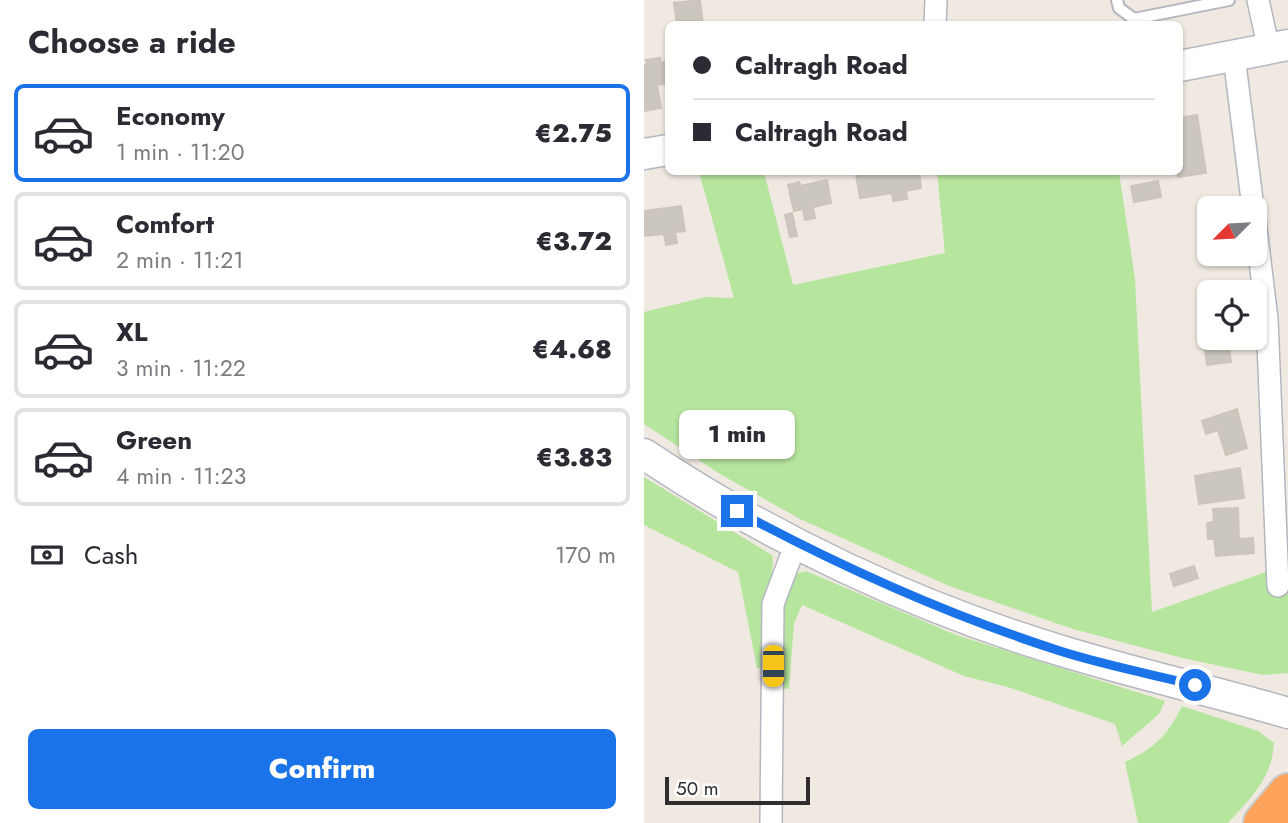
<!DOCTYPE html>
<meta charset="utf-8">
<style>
:root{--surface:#fff;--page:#f2f2f3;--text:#2b2b33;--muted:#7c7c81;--line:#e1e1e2;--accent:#1a73e8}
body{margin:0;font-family:Jost,sans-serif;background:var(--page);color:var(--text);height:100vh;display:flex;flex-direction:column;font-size:26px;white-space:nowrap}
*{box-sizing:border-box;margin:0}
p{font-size:23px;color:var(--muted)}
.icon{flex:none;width:38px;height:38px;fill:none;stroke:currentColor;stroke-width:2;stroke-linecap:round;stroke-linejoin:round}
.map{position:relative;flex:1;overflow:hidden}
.panel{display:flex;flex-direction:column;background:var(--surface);width:644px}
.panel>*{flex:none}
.guide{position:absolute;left:21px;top:21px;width:518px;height:154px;border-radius:10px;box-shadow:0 2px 5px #0004;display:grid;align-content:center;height:154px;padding:0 28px;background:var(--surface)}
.needle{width:46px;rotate:246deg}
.buttons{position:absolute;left:553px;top:196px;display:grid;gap:14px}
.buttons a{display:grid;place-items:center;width:70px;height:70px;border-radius:10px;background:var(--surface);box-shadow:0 2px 5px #0004;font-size:35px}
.scale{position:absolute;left:21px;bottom:18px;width:145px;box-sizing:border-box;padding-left:7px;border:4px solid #2e2e2e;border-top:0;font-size:19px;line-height:24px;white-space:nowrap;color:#2e2e2e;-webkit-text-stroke:5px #fff;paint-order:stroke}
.end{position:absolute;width:32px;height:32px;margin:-16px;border:9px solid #1a73e8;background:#fff;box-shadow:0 0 0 4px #fff}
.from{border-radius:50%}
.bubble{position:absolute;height:49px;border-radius:10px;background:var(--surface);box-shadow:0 2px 5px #0004;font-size:23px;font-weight:800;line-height:49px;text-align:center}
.car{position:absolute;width:21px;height:42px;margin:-21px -10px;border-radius:9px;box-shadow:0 0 5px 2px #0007;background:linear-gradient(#f5c518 24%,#345 0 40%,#f5c518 0 76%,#345 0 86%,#f5c518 0)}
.guide b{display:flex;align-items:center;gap:24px;height:66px;font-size:26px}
.guide b+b{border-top:2px solid var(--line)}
.guide i{width:18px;height:18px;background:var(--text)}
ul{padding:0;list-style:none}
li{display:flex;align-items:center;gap:21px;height:98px;margin:0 14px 10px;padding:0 14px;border:4px solid var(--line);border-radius:10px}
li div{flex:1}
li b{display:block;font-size:26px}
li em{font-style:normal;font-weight:800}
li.on{border-color:var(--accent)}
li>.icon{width:63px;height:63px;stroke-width:1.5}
h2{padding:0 28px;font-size:32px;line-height:84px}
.pay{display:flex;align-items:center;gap:18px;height:77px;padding:0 28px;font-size:26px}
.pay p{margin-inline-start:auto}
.primary-button{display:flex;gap:14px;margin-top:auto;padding:14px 28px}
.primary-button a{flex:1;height:80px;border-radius:10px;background:var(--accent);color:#fff;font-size:28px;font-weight:800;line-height:80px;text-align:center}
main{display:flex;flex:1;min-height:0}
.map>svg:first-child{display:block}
.green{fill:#b6e59e}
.building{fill:#cbc7bf;stroke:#cbc5ba;stroke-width:2}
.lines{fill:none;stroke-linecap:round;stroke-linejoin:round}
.lane-casing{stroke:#b4b7c1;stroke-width:14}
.street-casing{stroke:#b4b7c1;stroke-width:24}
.secondary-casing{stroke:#b4b7c1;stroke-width:33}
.highway-casing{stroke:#c9c9c9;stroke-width:42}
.lane{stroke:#fff;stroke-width:10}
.street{stroke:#fff;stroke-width:21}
.secondary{stroke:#fff;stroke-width:30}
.highway{stroke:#ffa35c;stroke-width:38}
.route{stroke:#1a73e8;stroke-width:9}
</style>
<main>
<section class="panel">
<h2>Choose a ride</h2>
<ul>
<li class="on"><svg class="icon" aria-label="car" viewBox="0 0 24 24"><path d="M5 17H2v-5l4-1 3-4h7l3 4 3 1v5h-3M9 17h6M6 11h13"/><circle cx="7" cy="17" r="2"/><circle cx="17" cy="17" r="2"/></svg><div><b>Economy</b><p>1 min · 11:20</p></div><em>€2.75</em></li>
<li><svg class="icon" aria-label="car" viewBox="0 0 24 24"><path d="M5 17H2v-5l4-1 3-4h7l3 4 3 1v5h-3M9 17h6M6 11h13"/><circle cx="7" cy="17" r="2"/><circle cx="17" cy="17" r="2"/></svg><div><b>Comfort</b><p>2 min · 11:21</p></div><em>€3.72</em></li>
<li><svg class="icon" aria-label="car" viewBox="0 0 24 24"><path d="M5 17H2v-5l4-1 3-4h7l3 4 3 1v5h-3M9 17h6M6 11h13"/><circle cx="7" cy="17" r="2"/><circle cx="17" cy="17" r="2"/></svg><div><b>XL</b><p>3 min · 11:22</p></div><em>€4.68</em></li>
<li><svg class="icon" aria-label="car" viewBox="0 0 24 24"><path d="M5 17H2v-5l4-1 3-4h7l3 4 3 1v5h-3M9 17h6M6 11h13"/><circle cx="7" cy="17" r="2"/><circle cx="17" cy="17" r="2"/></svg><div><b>Green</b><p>4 min · 11:23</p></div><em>€3.83</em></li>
</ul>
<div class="pay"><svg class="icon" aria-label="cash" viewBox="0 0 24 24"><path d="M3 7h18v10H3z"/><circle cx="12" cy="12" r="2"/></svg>Cash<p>170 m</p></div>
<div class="primary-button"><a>Confirm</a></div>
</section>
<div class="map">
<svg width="644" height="823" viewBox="0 0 644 823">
<rect width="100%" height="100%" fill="#efe9e1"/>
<g class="green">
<polygon points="55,172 120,172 149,285 301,253 293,172 475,172 491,279 508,612 622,572 641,555 644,556 644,673 619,675 538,658 429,629 305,586 156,519 76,474 0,424 0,312 62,297 90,298"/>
<path d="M0 477 128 555C132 571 121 592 119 608 116 628 120 649 122 669L113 668 94 572 0 525Z"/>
<polygon points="162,571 312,635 521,701 515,714 478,746 471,724 367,688 320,676 158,605 150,623 145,689 137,688 136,608 152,574"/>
<path d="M538 706 614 731 630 743C628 778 607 798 584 823H494L481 762C511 748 523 736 538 706Z"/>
</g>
<g class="building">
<polygon points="56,0 59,24 33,24 30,3"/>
<polygon points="16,58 20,84 13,85 17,108 0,111 0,65 3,65 2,60"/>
<polygon points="24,61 24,60 24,84 20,84 17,63"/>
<polygon points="553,115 562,173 534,177 536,118"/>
<polygon points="228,172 275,172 277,188 262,191 263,199 249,201 248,193 216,198 212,174"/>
<polygon points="183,180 187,203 169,207 171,218 161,220 159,209 150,211 144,185 155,182 156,186"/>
<polygon points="514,181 517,197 490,202 487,186"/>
<polygon points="37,206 41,231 31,232 33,243 22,245 20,234 1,236 0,211"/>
<polygon points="148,213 153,236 146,237 141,215"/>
<polygon points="565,315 565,338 584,338 587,362 563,365 557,316"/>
<polygon points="593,409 603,448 582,455 574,430 562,434 558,421"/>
<polygon points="596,468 600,498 555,504 551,476"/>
<polygon points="594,508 595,539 609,538 610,553 572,556 570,539 564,539 563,523 570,522 569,509"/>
<polygon points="550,566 554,578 530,586 526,574"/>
</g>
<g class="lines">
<g class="lane-casing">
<polyline id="lane" points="473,0 475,8 490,19 585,0"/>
</g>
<g class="street-casing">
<g id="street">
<polyline points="614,0 625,50"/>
<polyline points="291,24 292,0"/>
<polyline points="590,56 609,208"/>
<polyline points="611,220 623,319 634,586"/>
<polyline points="127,823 129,604 152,543"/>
</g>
</g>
<g class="secondary-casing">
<g id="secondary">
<polyline points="536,66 644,45"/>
<polyline points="0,154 24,150"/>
<path d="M0 454C127 539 271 607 418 651 493 674 569 691 644 713"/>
</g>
</g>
<g class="highway-casing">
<polyline id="highway" points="619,823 644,793"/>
</g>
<use href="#lane" class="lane"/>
<use href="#street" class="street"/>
<use href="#secondary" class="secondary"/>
<use href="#highway" class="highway"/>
</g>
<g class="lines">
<path class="route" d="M93 511C197 567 304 615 416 651 460 665 506 674 551 685"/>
</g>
</svg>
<div class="buttons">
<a><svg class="needle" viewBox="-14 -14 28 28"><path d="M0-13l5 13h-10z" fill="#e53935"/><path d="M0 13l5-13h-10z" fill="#7c7c81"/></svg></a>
<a><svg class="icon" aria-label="locate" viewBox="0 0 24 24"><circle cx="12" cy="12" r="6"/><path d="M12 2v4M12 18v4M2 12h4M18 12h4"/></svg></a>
</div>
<div class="scale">50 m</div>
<i class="end from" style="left:551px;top:685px"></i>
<i class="end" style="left:93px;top:511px"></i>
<div class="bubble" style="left:35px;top:410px;width:116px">1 min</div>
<i class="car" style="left:129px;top:666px;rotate:180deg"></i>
<div class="guide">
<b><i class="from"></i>Caltragh Road</b>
<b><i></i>Caltragh Road</b>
</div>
</div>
</main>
